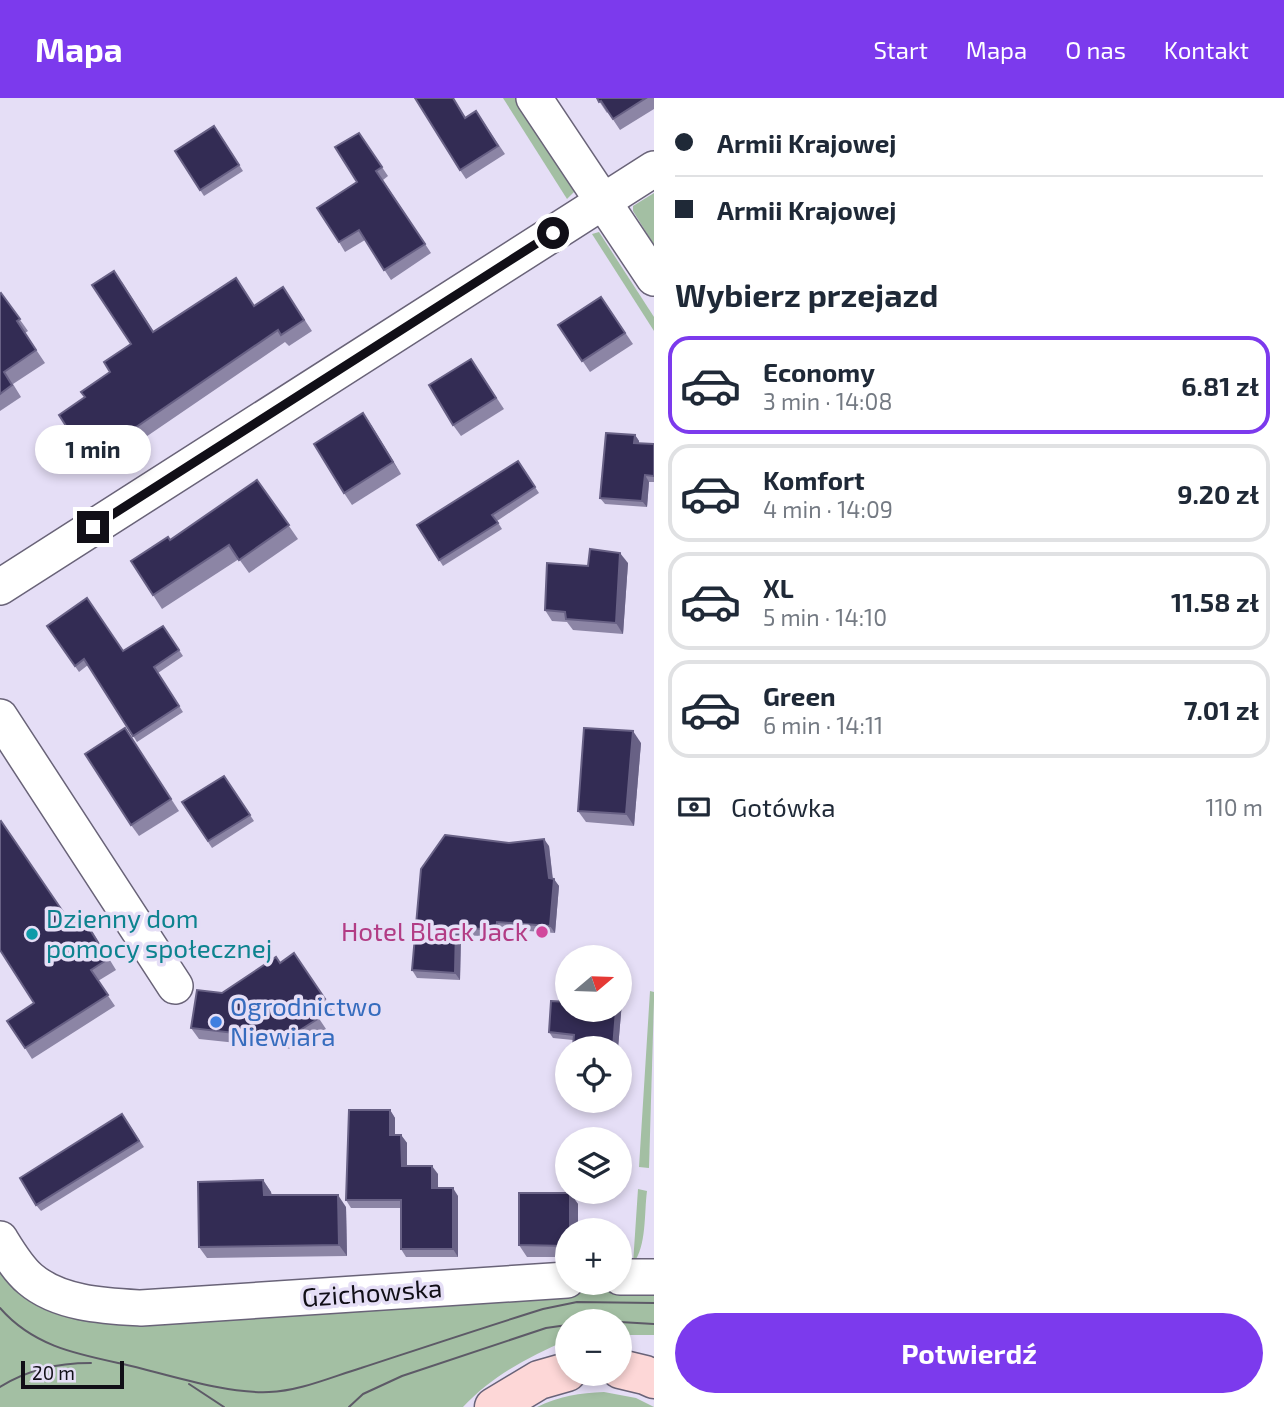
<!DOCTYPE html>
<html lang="pl">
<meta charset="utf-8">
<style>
:root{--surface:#fff;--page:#f6f6f7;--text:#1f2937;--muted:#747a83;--line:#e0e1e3;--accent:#7c3aed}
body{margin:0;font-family:"Exo 2",sans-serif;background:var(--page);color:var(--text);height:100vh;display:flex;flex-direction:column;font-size:26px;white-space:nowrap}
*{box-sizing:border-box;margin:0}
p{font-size:23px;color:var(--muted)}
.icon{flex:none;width:38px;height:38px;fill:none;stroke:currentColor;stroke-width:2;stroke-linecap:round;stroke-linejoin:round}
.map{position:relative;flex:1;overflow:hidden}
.panel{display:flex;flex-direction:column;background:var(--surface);width:630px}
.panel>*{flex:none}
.guide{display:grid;align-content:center;height:154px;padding:0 21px;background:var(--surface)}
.needle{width:46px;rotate:71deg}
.tools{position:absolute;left:555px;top:847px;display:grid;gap:14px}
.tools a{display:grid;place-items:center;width:77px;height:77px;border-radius:50%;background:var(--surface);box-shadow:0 4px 10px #0003;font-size:35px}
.scale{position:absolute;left:21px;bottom:18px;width:103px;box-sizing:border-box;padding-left:7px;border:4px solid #110f17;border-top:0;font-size:19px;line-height:24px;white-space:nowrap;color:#110f17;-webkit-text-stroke:5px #e5def6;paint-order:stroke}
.end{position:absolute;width:32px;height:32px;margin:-16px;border:9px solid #110f17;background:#fff;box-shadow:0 0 0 4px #fff}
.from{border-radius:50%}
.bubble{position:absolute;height:49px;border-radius:24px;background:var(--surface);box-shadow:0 4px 10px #0003;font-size:23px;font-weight:700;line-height:49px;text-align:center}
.guide b{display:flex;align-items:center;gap:24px;height:66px;font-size:26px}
.guide b+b{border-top:2px solid var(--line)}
.guide i{width:18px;height:18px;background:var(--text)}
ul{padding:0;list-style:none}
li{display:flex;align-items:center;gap:21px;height:98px;margin:0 14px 10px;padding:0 7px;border:4px solid var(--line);border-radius:21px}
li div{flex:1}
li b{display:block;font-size:26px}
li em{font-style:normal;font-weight:700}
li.selected{border-color:var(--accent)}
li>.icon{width:63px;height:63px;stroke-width:1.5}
h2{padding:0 21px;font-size:32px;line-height:84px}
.pay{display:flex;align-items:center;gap:18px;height:77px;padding:0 21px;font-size:26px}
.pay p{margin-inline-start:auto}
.action{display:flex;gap:14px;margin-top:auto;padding:14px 21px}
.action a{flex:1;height:80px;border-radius:42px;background:var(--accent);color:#fff;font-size:28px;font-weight:700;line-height:80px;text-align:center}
header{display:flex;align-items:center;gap:42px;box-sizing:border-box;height:98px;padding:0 35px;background:var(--accent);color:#fff}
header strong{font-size:33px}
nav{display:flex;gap:38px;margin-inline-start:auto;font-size:24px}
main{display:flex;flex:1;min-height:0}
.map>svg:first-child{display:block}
.green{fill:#a3bfa3}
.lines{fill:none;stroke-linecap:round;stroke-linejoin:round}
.street-casing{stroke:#696378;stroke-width:38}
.secondary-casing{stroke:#696378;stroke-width:41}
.street{stroke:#fff;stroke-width:35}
.secondary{stroke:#fdd7d7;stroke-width:38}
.tram{stroke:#5d5a67;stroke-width:2}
.wall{fill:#8c85a5}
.shaded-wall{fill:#686185}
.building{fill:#332c54;stroke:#686185;stroke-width:2}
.route{stroke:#110f17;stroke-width:9}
.hotel-dot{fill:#d1479c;stroke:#e5def6;stroke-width:2.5}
.culture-dot{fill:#0f9aa8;stroke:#e5def6;stroke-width:2.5}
.shop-dot{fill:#3f7fe0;stroke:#e5def6;stroke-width:2.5}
.labels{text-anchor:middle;stroke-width:7;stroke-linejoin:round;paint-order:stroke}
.culture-label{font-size:26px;fill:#0d838f;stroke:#e5def6;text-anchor:start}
.hotel-label{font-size:26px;fill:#b23c85;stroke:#e5def6;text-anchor:end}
.shop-label{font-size:26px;fill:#366cbe;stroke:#e5def6;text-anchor:start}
.street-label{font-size:26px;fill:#110f17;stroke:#e5def6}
</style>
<header>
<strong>Mapa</strong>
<nav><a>Start</a><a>Mapa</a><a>O nas</a><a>Kontakt</a></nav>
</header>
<main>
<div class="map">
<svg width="654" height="1309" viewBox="0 0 654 1309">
<rect width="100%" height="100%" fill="#e5def6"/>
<g class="green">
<polygon points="503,0 515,0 572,85 574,94 567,101"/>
<polygon points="654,95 654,147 633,113 633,108"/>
<polygon points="599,134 654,219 654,233 592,136"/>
<polygon points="650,893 654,894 654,902 649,1070 639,1069"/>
<path d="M638 1091 647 1093C644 1115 647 1148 633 1166Z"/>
<path d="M0 1157 117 1218 654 1188V1237H620V1223H567V1242C528 1259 492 1278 463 1309H0Z"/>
<path d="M604 1294 636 1300 654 1309H537C559 1298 580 1295 604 1294Z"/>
</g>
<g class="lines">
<g class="street-casing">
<g id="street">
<polyline points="534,0 654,180"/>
<polyline points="0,489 654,71"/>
<polyline points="0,619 175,888"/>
<path d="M0 1141C8 1154 18 1171 30 1181 59 1206 105 1208 141 1210L567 1182"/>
<polyline points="620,1179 654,1179"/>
</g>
</g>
<g class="secondary-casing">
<g id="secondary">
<polyline points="620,1271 645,1277 654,1281"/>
<polyline points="494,1309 539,1282 567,1274"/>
</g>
</g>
<use href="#street" class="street"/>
<use href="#secondary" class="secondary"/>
<g class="tram">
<path d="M0 1210C33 1248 76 1256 123 1266 166 1276 225 1296 269 1294 300 1293 331 1279 361 1270 422 1250 482 1230 543 1211L577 1204 654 1205"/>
<polyline points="620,1224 654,1226"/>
<polyline points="189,1286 224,1309"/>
<path d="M0 1289C28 1271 59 1265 91 1265"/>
<polyline points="349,1309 363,1296 402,1278 546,1230 567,1227"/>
</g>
</g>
<g class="wall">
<polygon points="453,0 466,20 476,13 505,56 466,81 460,72"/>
<polygon points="597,0 654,0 654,11 620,32 608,14 607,15"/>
<polygon points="214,28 243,73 204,98 175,53"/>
<polygon points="359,35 388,78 383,82 431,155 391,182 365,142 345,154 339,144 357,84"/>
<polygon points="122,184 154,234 255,208 283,189 312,233 289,248 285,244 96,373 59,317 85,299 110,274 131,246"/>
<polygon points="1,195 28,233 25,235 45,265 13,286 21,299 0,313 0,196"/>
<polygon points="601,199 633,246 590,274 558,227"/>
<polygon points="471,261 504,311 461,338 453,327"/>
<polygon points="371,327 401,376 352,407 344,395"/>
<polygon points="635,337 639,343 639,345 654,346 654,384 649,384 647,409 605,406 600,400"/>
<polygon points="518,363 539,395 497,423 502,431 443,468 417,427"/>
<polygon points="257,382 298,441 249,475 239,461 162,511 153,497 170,442"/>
<polygon points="628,465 623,536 573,532 567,524 552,523 545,512 588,468"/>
<polygon points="47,528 123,553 163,528 183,558 158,575 183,614 137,644 88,567 79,574"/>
<polygon points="133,642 179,713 139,738 131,727"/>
<polygon points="641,645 634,728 586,724 578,713"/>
<polygon points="224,678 254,723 212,750 182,704"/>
<polygon points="509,745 549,748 553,781 559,788 555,835 502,831 501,839 461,837 460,882 417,880 412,872"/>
<polygon points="70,824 89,828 116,872 98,883 115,908 32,961 25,950 34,905"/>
<polygon points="294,855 332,912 318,919 326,931 293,951 199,941 191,930 222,895 280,865"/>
<polygon points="622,904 618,950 575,950 573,948 573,942 553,940 549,934 567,912"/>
<polygon points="390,1012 395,1020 395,1037 401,1037 407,1045 407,1068 438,1076 438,1090 458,1098 458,1159 406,1159 401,1151 401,1110 351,1110 346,1102"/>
<polygon points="122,1016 144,1049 41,1113 36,1107"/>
<polygon points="263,1082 271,1094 272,1097 346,1109 347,1158 207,1160 199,1149"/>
<polygon points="570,1095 578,1106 567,1132 567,1159 527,1159 519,1147"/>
</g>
<g class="shaded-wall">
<polygon points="363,315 371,327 401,376 393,364"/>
<polygon points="635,337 639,343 639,351 634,345"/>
<polygon points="645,377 649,384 647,409 642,403"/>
<polygon points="620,455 628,465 623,536 616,525"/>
<polygon points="633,633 641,645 634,728 626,716"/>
<polygon points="544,741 549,748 553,785 554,781 559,788 555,835 550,828 549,780"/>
<polygon points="497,824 502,831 501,839 496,832"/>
<polygon points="456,829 461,837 460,882 455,875"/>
<polygon points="620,901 622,904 618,950 613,950 616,912 620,912"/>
<polygon points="390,1012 395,1020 395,1045 390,1037"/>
<polygon points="401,1037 407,1045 407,1076 402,1068"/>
<polygon points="432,1068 438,1076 438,1098 432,1090"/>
<polygon points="263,1082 271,1094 272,1108 264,1097"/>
<polygon points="453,1090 458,1098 458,1159 453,1151"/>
<polygon points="570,1095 578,1106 578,1132 570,1132"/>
<polygon points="338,1097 346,1109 347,1158 339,1147"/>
</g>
<g class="building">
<polygon points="415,0 453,0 465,20 476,13 498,48 460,72"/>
<polygon points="597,0 646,0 613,21 601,3 599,4"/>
<polygon points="214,28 239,67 200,92 175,53"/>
<polygon points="359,35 382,69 376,73 425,146 384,172 359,132 339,144 317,110 357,84 335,49"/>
<polygon points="114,173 153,234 236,180 254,208 283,189 304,222 281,237 278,232 88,362 59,317 85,299 81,294 110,274 104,264 131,246 92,187"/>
<polygon points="1,195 20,221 17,223 36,252 4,274 12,287 0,296 0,196"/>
<polygon points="601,199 625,235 582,263 558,227"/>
<polygon points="471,261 496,300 453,327 429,287"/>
<polygon points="363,315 393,364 344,395 314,346"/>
<polygon points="606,335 635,337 634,345 654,346 654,378 645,377 642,403 600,400"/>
<polygon points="518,363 535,389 492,417 498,425 439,462 417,427"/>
<polygon points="257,382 289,427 239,462 229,447 153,497 131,463 168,439 170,442"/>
<polygon points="590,451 620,455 616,525 566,521 565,514 545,512 547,465 588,468"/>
<polygon points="87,500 123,553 163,528 179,552 154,569 179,608 133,638 84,561 75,568 47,528"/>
<polygon points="125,630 171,701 131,727 85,656"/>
<polygon points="584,630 633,633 626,716 578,713"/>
<polygon points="224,678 250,717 208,743 182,704"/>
<polygon points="1,723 70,824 81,817 108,861 91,872 108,897 25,950 7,923 34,905 0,852 0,724"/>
<polygon points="445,737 509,745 544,741 549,780 554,781 550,828 497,824 496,832 456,829 455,875 412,872 421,771"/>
<polygon points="294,855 325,901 310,909 319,920 286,941 191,930 197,892 222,895 276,859 280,865"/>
<polygon points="551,903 567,904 567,912 616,912 613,950 573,948 574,937 549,934"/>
<polygon points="349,1012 390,1012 390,1037 401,1037 402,1068 432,1068 432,1090 453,1090 453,1151 401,1151 401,1102 346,1102"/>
<polygon points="122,1016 139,1043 36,1107 20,1080"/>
<polygon points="263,1082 264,1097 338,1097 339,1147 199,1149 198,1084"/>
<polygon points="519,1095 570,1095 570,1132 567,1132 567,1148 519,1147"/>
</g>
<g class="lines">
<polyline class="route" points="93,429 553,135"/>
</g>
<circle class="hotel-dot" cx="542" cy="834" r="7"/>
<circle class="culture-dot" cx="32" cy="836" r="7"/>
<circle class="shop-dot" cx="216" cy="924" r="7"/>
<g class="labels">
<g class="culture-label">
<text x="46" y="830">Dzienny dom<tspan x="46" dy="30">pomocy społecznej</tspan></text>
</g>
<g class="hotel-label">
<text x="528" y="843">Hotel Black Jack</text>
</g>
<g class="shop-label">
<text x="230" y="918">Ogrodnictwo<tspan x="230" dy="30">Niewiara</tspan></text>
</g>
<g class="street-label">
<text transform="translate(372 1195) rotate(-4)" y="9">Gzichowska</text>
</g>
</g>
</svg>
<div class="tools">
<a><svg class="needle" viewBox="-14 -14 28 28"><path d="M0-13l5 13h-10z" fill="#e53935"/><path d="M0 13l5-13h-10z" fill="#747a83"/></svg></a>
<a><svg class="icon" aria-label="locate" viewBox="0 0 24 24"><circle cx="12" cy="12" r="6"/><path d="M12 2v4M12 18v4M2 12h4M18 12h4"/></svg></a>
<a><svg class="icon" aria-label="layers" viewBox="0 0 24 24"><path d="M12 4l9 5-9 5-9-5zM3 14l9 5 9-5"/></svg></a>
<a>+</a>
<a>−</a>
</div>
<div class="scale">20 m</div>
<i class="end from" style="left:553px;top:135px"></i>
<i class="end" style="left:93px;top:429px"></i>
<div class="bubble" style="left:35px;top:327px;width:116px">1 min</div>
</div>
<section class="panel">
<div class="guide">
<b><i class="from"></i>Armii Krajowej</b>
<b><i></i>Armii Krajowej</b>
</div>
<h2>Wybierz przejazd</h2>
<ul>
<li class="selected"><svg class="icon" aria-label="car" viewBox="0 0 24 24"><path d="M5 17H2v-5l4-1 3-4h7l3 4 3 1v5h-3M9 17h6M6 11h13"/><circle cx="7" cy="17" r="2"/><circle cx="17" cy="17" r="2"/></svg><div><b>Economy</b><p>3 min · 14:08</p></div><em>6.81 zł</em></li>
<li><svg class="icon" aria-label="car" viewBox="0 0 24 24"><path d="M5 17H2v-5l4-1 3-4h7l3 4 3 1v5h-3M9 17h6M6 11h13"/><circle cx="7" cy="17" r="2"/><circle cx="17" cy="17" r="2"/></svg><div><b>Komfort</b><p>4 min · 14:09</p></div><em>9.20 zł</em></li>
<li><svg class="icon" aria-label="car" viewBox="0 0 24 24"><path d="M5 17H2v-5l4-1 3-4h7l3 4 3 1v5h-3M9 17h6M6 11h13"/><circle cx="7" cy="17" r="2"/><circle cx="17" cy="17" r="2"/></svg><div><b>XL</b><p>5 min · 14:10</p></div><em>11.58 zł</em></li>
<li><svg class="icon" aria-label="car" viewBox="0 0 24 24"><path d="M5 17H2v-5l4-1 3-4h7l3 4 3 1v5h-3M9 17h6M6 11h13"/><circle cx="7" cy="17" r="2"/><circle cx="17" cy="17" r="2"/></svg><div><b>Green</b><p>6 min · 14:11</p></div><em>7.01 zł</em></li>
</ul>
<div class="pay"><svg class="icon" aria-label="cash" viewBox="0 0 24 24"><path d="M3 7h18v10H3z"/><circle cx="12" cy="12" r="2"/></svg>Gotówka<p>110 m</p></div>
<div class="action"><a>Potwierdź</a></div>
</section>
</main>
